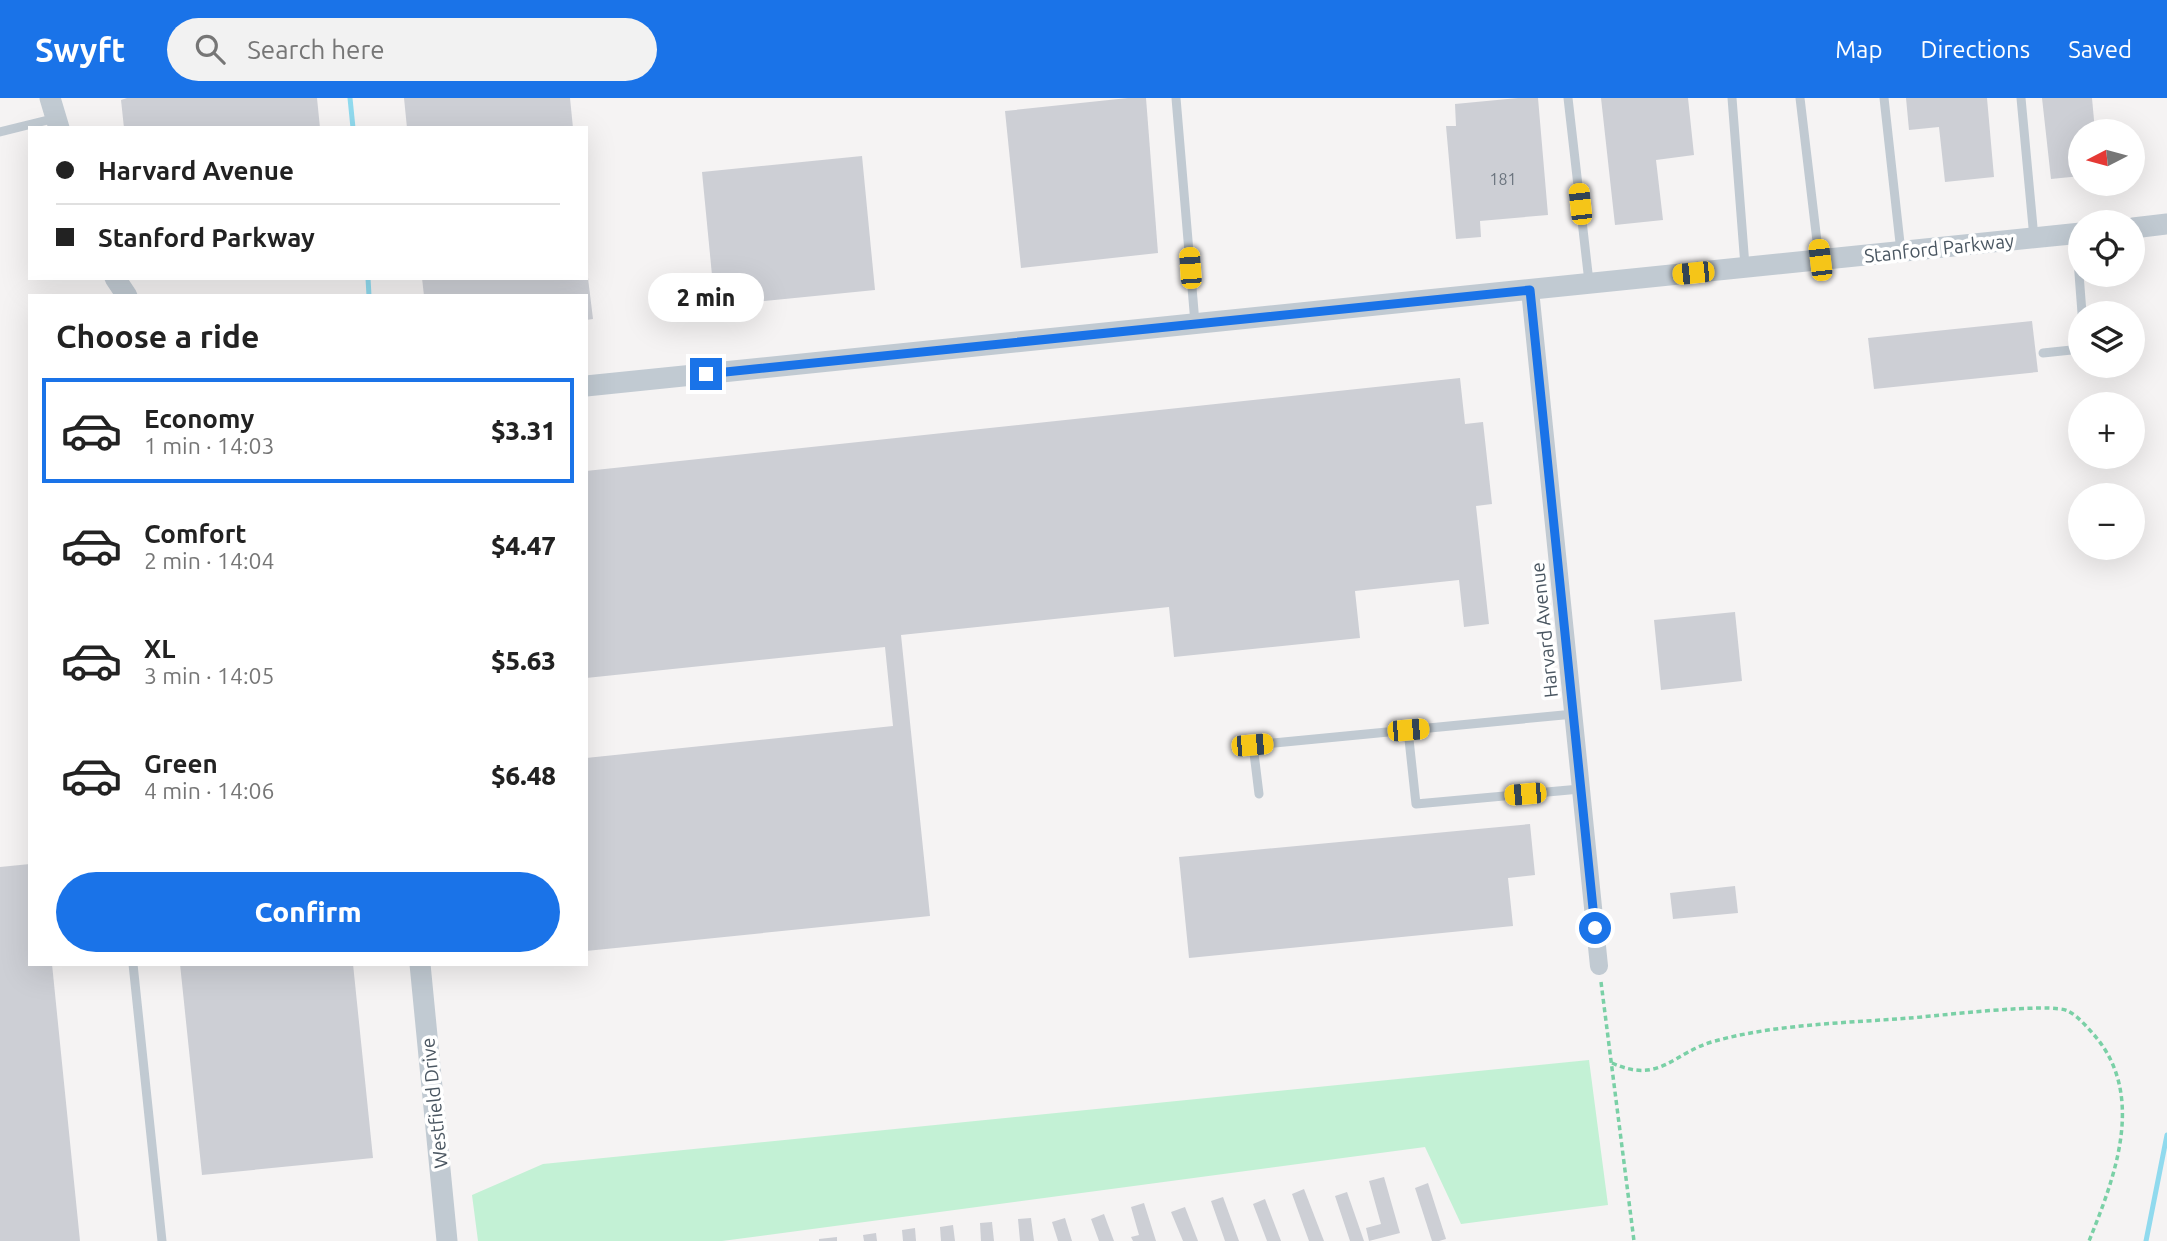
<!DOCTYPE html>
<meta charset="utf-8">
<style>
:root{--surface:#fff;--page:#f2f2f2;--text:#222;--muted:#767676;--line:#e0e0e0;--accent:#1a73e8}
body{margin:0;font-family:Ubuntu,sans-serif;background:var(--page);color:var(--text);height:100vh;display:flex;flex-direction:column;font-size:26px;white-space:nowrap}
*{box-sizing:border-box;margin:0}
p{font-size:23px;color:var(--muted)}
.icon{flex:none;width:38px;height:38px;fill:none;stroke:currentColor;stroke-width:2;stroke-linecap:round;stroke-linejoin:round}
.map{position:relative;flex:1;overflow:hidden}
.details{position:absolute;left:28px;top:196px;width:560px;height:672px;display:flex;flex-direction:column;background:var(--surface);border-radius:0px;box-shadow:0 7px 28px #0002}
.details>*{flex:none}
.banner{position:absolute;left:28px;top:28px;width:560px;height:154px;border-radius:0px;box-shadow:0 7px 28px #0002;display:grid;align-content:center;height:154px;padding:0 28px;background:var(--surface)}
.needle{width:46px;rotate:264deg}
.fabs{position:absolute;left:2068px;top:21px;display:grid;gap:14px}
.fabs a{display:grid;place-items:center;width:77px;height:77px;border-radius:50%;background:var(--surface);box-shadow:0 7px 28px #0002;font-size:35px}
.end{position:absolute;width:32px;height:32px;margin:-16px;border:9px solid #1a73e8;background:#fff;box-shadow:0 0 0 4px #fff}
.from{border-radius:50%}
.bubble{position:absolute;height:49px;border-radius:24px;background:var(--surface);box-shadow:0 7px 28px #0002;font-size:23px;font-weight:800;line-height:49px;text-align:center}
.car{position:absolute;width:21px;height:42px;margin:-21px -10px;border-radius:9px;box-shadow:0 0 5px 2px #0007;background:linear-gradient(#f5c518 24%,#345 0 40%,#f5c518 0 76%,#345 0 86%,#f5c518 0)}
.banner b{display:flex;align-items:center;gap:24px;height:66px;font-size:26px}
.banner b+b{border-top:2px solid var(--line)}
.banner i{width:18px;height:18px;background:var(--text)}
ul{padding:0;list-style:none}
li{display:flex;align-items:center;gap:21px;height:105px;margin:0 14px 10px;padding:0 14px;border:4px solid transparent;border-radius:0px}
li div{flex:1}
li b{display:block;font-size:26px}
li em{font-style:normal;font-weight:800}
li.on{border-color:var(--accent)}
li>.icon{width:63px;height:63px;stroke-width:1.5}
h2{padding:0 28px;font-size:32px;line-height:84px}
.cta{display:flex;gap:14px;margin-top:auto;padding:14px 28px}
.cta a{flex:1;height:80px;border-radius:42px;background:var(--accent);color:#fff;font-size:28px;font-weight:800;line-height:80px;text-align:center}
header{display:flex;align-items:center;gap:42px;box-sizing:border-box;height:98px;padding:0 35px;background:var(--accent);color:#fff}
header strong{font-size:33px}
nav{display:flex;gap:38px;margin-inline-start:auto;font-size:24px}
.search{width:490px;height:63px;background:var(--page);display:flex;align-items:center;gap:18px;box-sizing:border-box;padding:0 24px;border-radius:38px;color:var(--muted);font-size:26px}
.map>svg:first-child{display:block}
.green{fill:#c3f1d5}
.lines{fill:none;stroke-linecap:round;stroke-linejoin:round}
.stream{stroke:#90daee;stroke-width:5}
.building{fill:#cdcfd5}
.path{stroke:#7ad0a6;stroke-width:3.5;stroke-dasharray:5 3.5;stroke-linecap:butt}
.service{stroke:#c1cad2;stroke-width:9}
.minor{stroke:#c1cad2;stroke-width:18}
.tertiary{stroke:#c1cad2;stroke-width:21}
.route{stroke:#1a73e8;stroke-width:9}
.labels{text-anchor:middle;stroke-width:7;stroke-linejoin:round;paint-order:stroke}
.number-label{font-size:16px;fill:#6b747e}
.street-label{font-size:19px;fill:#4a5661;stroke:#fff}
</style>
<header>
<strong>Swyft</strong>
<div class="search"><svg class="icon" aria-label="search" viewBox="0 0 24 24"><circle cx="10" cy="10" r="6"/><path d="M15 15l6 6"/></svg>Search here</div>
<nav><a>Map</a><a>Directions</a><a>Saved</a></nav>
</header>
<div class="map">
<svg width="2167" height="1143" viewBox="0 0 2167 1143">
<rect width="100%" height="100%" fill="#f5f3f3"/>
<polygon class="green" points="1589,962 1608,1107 1461,1126 1425,1049 722,1143 478,1143 472,1097 543,1066"/>
<g class="lines">
<g class="stream">
<polyline points="350,0 353,30"/>
<polyline points="368,180 369,198"/>
<polyline points="2146,1143 2167,1037"/>
</g>
</g>
<g class="building">
<polygon points="127,0 317,0 320,30 124,30 121,2"/>
<polygon points="404,0 570,0 573,30 407,30"/>
<polygon points="1128,0 1146,0 1158,155 1021,170 1005,13"/>
<polygon points="1518,0 1538,0 1548,117 1480,123 1481,139 1456,141 1446,28 1456,28 1455,6"/>
<polygon points="1601,0 1688,0 1694,57 1656,62 1663,122 1615,127"/>
<polygon points="1906,0 1987,0 1994,79 1945,84 1939,29 1909,32"/>
<polygon points="2042,0 2092,0 2095,33 2081,33 2081,78 2051,81"/>
<polygon points="862,58 875,192 715,208 702,74"/>
<polygon points="422,180 588,180 593,221 586,222 586,198 424,198"/>
<polygon points="2032,223 2038,274 1874,291 1868,240"/>
<polygon points="1460,280 1465,326 1483,324 1492,406 1476,408 1489,526 1464,529 1459,482 1355,493 1360,540 1174,559 1169,509 901,537 930,818 586,853 586,660 893,628 885,549 586,580 586,373"/>
<polygon points="1735,514 1742,583 1661,592 1654,522"/>
<polygon points="1530,726 1535,777 1508,780 1513,828 1189,860 1179,759"/>
<polygon points="30,766 30,866 52,866 80,1143 0,1143 0,769"/>
<polygon points="1735,788 1738,815 1673,821 1670,795"/>
<polygon points="180,866 353,866 373,1060 202,1077"/>
<polygon points="1384,1079 1400,1135 1369,1143 1366,1130 1381,1126 1369,1083"/>
<polygon points="1428,1085 1446,1141 1439,1143 1432,1143 1415,1090"/>
<polygon points="1304,1091 1324,1143 1309,1143 1292,1096"/>
<polygon points="1347,1094 1364,1143 1350,1143 1335,1098"/>
<polygon points="1223,1099 1239,1143 1225,1143 1211,1103"/>
<polygon points="1265,1101 1281,1143 1267,1143 1253,1106"/>
<polygon points="1144,1105 1156,1143 1133,1143 1131,1139 1139,1137 1131,1109"/>
<polygon points="1185,1109 1198,1143 1183,1143 1171,1114"/>
<polygon points="1104,1116 1114,1143 1099,1143 1091,1121"/>
<polygon points="1031,1120 1034,1143 1020,1143 1018,1121"/>
<polygon points="1065,1120 1072,1143 1058,1143 1052,1124"/>
<polygon points="992,1124 994,1143 981,1143 980,1125"/>
<polygon points="953,1127 955,1143 941,1143 940,1129"/>
<polygon points="915,1130 916,1143 903,1143 902,1132"/>
<polygon points="876,1135 877,1143 864,1143 863,1137"/>
<polygon points="837,1139 837,1143 819,1143 819,1141"/>
</g>
<g class="lines">
<g class="path">
<polyline points="1601,884 1634,1143"/>
<path d="M1612 965C1661 987 1673 954 1715 943 1777 926 1846 925 1910 920 1936 918 2052 904 2068 913 2078 918 2088 930 2095 938 2146 998 2115 1079 2089 1143"/>
</g>
<g class="service">
<polyline points="1176,0 1195,225"/>
<polyline points="1568,0 1589,184"/>
<polyline points="1732,0 1745,168"/>
<polyline points="1800,0 1819,160"/>
<polyline points="1884,0 1901,154"/>
<polyline points="2021,0 2034,140"/>
<polyline points="0,34 56,20"/>
<polyline points="2076,136 2082,215"/>
<polyline points="2043,255 2081,251"/>
<polyline points="1408,632 1416,706 1580,691"/>
<polyline points="1259,696 1253,647 1574,616"/>
<polyline points="133,866 162,1143"/>
</g>
<polyline class="minor" points="1530,192 1599,868"/>
<g class="tertiary">
<polyline points="50,0 59,30"/>
<polyline points="2133,130 2167,126"/>
<polyline points="115,180 127,198"/>
<polyline points="586,288 2081,135"/>
<polyline points="420,866 447,1143"/>
</g>
</g>
<g class="lines">
<polyline class="route" points="706,276 1530,192 1595,830"/>
</g>
<g class="labels">
<g class="number-label">
<text x="1503" y="87">181</text>
</g>
<g class="street-label">
<text transform="translate(1939 150) rotate(-6)" y="7">Stanford Parkway</text>
<text transform="translate(1544 532) rotate(-96)" y="7">Harvard Avenue</text>
<text transform="translate(434 1005) rotate(-96)" y="7">Westfield Drive</text>
</g>
</g>
</svg>
<div class="fabs">
<a><svg class="needle" viewBox="-14 -14 28 28"><path d="M0-13l5 13h-10z" fill="#e53935"/><path d="M0 13l5-13h-10z" fill="#767676"/></svg></a>
<a><svg class="icon" aria-label="locate" viewBox="0 0 24 24"><circle cx="12" cy="12" r="6"/><path d="M12 2v4M12 18v4M2 12h4M18 12h4"/></svg></a>
<a><svg class="icon" aria-label="layers" viewBox="0 0 24 24"><path d="M12 4l9 5-9 5-9-5zM3 14l9 5 9-5"/></svg></a>
<a>+</a>
<a>−</a>
</div>
<i class="end from" style="left:1595px;top:830px"></i>
<i class="end" style="left:706px;top:276px"></i>
<div class="bubble" style="left:648px;top:175px;width:116px">2 min</div>
<i class="car" style="left:1580px;top:106px;rotate:354deg"></i>
<i class="car" style="left:1820px;top:162px;rotate:353deg"></i>
<i class="car" style="left:1190px;top:170px;rotate:356deg"></i>
<i class="car" style="left:1693px;top:175px;rotate:264deg"></i>
<i class="car" style="left:1408px;top:632px;rotate:85deg"></i>
<i class="car" style="left:1252px;top:647px;rotate:85deg"></i>
<i class="car" style="left:1525px;top:696px;rotate:265deg"></i>
<div class="banner">
<b><i class="from"></i>Harvard Avenue</b>
<b><i></i>Stanford Parkway</b>
</div>
<section class="details">
<h2>Choose a ride</h2>
<ul>
<li class="on"><svg class="icon" aria-label="car" viewBox="0 0 24 24"><path d="M5 17H2v-5l4-1 3-4h7l3 4 3 1v5h-3M9 17h6M6 11h13"/><circle cx="7" cy="17" r="2"/><circle cx="17" cy="17" r="2"/></svg><div><b>Economy</b><p>1 min · 14:03</p></div><em>$3.31</em></li>
<li><svg class="icon" aria-label="car" viewBox="0 0 24 24"><path d="M5 17H2v-5l4-1 3-4h7l3 4 3 1v5h-3M9 17h6M6 11h13"/><circle cx="7" cy="17" r="2"/><circle cx="17" cy="17" r="2"/></svg><div><b>Comfort</b><p>2 min · 14:04</p></div><em>$4.47</em></li>
<li><svg class="icon" aria-label="car" viewBox="0 0 24 24"><path d="M5 17H2v-5l4-1 3-4h7l3 4 3 1v5h-3M9 17h6M6 11h13"/><circle cx="7" cy="17" r="2"/><circle cx="17" cy="17" r="2"/></svg><div><b>XL</b><p>3 min · 14:05</p></div><em>$5.63</em></li>
<li><svg class="icon" aria-label="car" viewBox="0 0 24 24"><path d="M5 17H2v-5l4-1 3-4h7l3 4 3 1v5h-3M9 17h6M6 11h13"/><circle cx="7" cy="17" r="2"/><circle cx="17" cy="17" r="2"/></svg><div><b>Green</b><p>4 min · 14:06</p></div><em>$6.48</em></li>
</ul>
<div class="cta"><a>Confirm</a></div>
</section>
</div>
